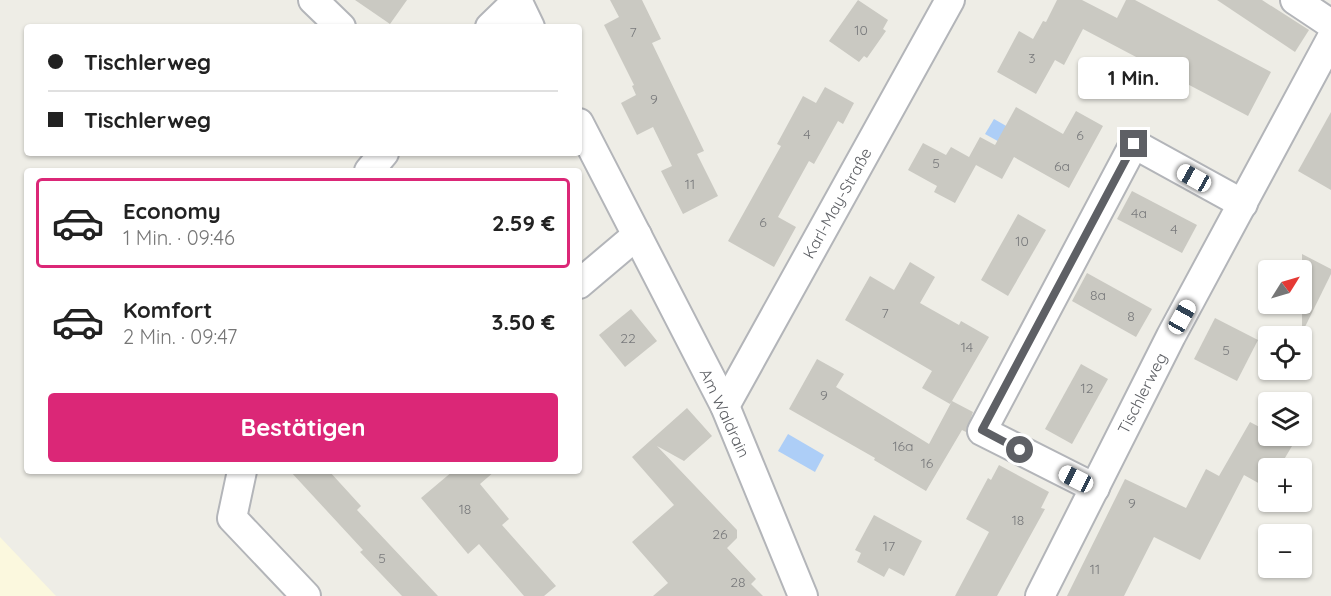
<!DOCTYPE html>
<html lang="de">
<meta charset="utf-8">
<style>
:root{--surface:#fff;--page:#f2f2f2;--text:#222;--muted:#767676;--line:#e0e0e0;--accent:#db2777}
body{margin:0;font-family:Quicksand,sans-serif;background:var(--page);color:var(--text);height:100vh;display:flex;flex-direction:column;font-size:22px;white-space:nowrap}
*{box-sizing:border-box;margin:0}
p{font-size:20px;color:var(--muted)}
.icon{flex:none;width:33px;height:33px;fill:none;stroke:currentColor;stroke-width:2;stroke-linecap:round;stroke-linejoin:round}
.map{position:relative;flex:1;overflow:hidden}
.drawer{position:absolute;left:24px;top:168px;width:558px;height:306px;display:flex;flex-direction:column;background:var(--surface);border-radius:6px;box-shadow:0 2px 4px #0004}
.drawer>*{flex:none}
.guide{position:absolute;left:24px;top:24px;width:558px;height:132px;border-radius:6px;box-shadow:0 2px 4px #0004;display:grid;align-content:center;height:132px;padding:0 24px;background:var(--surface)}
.needle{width:39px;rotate:53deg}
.fabs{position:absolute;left:1258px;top:260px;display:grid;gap:12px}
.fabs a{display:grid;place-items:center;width:54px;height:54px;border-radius:6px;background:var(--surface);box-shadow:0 2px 4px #0004;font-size:30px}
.end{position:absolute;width:27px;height:27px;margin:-14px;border:8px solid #5e6065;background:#fff;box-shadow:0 0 0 3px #fff}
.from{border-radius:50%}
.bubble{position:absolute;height:42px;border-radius:6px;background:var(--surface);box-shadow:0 2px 4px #0004;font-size:20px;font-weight:700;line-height:42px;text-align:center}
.car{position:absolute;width:18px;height:36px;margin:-18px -9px;border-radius:8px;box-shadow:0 0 4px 2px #0007;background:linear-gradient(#fff 24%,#345 0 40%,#fff 0 76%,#345 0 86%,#fff 0)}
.guide b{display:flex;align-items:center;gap:21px;height:57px;font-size:22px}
.guide b+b{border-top:2px solid var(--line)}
.guide i{width:15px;height:15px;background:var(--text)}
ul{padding:10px 0 0;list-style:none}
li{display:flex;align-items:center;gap:18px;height:90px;margin:0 12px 9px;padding:0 12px;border:3px solid transparent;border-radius:6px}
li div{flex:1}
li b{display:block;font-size:22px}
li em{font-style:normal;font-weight:700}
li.on{border-color:var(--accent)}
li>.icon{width:54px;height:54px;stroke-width:1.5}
.button{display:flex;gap:12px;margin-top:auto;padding:12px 24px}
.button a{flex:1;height:69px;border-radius:6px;background:var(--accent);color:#fff;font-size:24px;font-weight:700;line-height:69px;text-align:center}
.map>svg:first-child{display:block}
.commercial{fill:#fbf8de}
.water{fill:#adcef7}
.building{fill:#cac9c2}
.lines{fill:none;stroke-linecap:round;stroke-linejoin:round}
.minor-casing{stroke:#b3b5b9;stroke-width:32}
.minor{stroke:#fff;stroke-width:28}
.route{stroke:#5e6065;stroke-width:8}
.labels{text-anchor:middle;stroke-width:4.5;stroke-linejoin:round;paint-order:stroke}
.number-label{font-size:14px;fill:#797a7c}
.street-label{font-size:16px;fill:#5e6065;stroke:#fff}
</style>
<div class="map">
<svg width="1331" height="596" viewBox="0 0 1331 596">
<rect width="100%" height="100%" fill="#eeede6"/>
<polygon class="commercial" points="0,537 56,596 0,596"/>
<g class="water">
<polygon points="994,119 1022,135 1014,150 985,134"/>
<polygon points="788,434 824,455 815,472 778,451"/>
</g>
<g class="building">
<polygon points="355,0 407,0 390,24"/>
<polygon points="610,0 642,0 661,39 652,43 704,151 697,154 718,196 683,214 661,171 672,166 653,127 637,135 621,103 636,95 632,86 634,85 604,25 619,17"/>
<polygon points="858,0 888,20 883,29 886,31 867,58 864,56 859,62 829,41"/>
<polygon points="1057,0 1082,0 1117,18 1126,0 1135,0 1271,72 1248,116 1083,29 1064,65 1055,60 1036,94 997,72 1019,31 1033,39 1043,21 1046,22"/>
<polygon points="1217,0 1262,0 1309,30 1295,52"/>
<polygon points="825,87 854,103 843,124 838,121 814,164 809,161 778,217 796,227 774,267 728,241 781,146 777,144 803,96 816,103"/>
<polygon points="1016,107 1063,134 1076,111 1103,126 1069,188 1014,157 1002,179 976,165 955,203 934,192 937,186 908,170 923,143 946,155 951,147 969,157 980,137 995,145"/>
<polygon points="1331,112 1331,190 1298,171"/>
<polygon points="1132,191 1197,225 1182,253 1117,219"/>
<polygon points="1018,214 1046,230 1008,296 981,280"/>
<polygon points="1302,254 1331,269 1331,274 1302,333"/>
<polygon points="910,262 935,277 920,303 959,325 961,321 989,337 952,401 973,412 966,432 962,430 926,491 874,460 875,458 789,409 817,359 844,374 836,387 929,444 952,401 950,404 922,388 932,371 845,320 870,276 894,290"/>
<polygon points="1087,273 1152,309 1136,337 1072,301"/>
<polygon points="631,309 657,341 625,367 599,335"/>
<polygon points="1215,318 1258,340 1237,381 1194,359"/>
<polygon points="1081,364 1108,379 1072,444 1045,429"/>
<polygon points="687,408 712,436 684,461 657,446 737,530 737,538 727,548 756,579 751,584 763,596 653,596 668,583 632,542 674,505 632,457"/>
<polygon points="1250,422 1269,432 1269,435 1273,435 1292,446 1279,468 1269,468 1269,489 1244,475 1200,560 1154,537 1124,596 1067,596 1125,479 1186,508 1206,469 1219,476"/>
<polygon points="999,465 1049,492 1041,508 1045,509 997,596 955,596 989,532 966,519 988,478 991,480"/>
<polygon points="290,471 329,471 361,506 357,510 438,596 402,596 360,552 363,550"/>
<polygon points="453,471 495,471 480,484 509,519 502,525 556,586 544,596 524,596 479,544 468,554 421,498"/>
<polygon points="874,515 922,541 904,576 889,568 884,577 857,562 861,553 855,550"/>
</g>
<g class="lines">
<g class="minor-casing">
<g id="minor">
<polyline points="313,0 341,27"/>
<polyline points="517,0 530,27"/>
<polyline points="1295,0 1331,24"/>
<polyline points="490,27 518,0"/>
<polyline points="579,123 725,406 803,596"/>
<polyline points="369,171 384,153"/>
<polyline points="579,284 637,235"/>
<polyline points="725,406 950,0"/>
<polyline points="242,471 232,518 306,596"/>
<polyline points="1095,488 982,431 1134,144 1243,204"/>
<polyline points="1040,596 1171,336 1331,39"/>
</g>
</g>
<use href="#minor" class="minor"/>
</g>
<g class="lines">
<polyline class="route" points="1020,450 982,430 1134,144"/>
</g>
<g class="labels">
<g class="number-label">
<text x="861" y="35">10</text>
<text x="633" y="37">7</text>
<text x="1032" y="63">3</text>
<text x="654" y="104">9</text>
<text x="807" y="139">4</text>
<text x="1080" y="140">6</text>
<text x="936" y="168">5</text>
<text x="1062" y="171">6a</text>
<text x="690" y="189">11</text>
<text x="1139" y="218">4a</text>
<text x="763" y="227">6</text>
<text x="1174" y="234">4</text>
<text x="1022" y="246">10</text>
<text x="1098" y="300">8a</text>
<text x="885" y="318">7</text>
<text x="1131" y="321">8</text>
<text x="628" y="343">22</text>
<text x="967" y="352">14</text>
<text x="1226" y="355">5</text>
<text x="1087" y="393">12</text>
<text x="824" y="400">9</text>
<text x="903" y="451">16a</text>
<text x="927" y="468">16</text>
<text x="1132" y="508">9</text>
<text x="465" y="514">18</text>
<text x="1018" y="525">18</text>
<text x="720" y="539">26</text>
<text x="889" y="551">17</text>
<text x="382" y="563">5</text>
<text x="1095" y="574">11</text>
<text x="738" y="587">28</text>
</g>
<g class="street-label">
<text transform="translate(837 203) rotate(-61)" y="6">Karl-May-Straße</text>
<text transform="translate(1142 393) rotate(-63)" y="6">Tischlerweg</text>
<text transform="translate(725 413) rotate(65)" y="6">Am Waldrain</text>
</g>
</g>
</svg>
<div class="fabs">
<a><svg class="needle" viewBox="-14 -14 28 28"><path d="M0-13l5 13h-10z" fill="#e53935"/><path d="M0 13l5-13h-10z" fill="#767676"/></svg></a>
<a><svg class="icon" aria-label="locate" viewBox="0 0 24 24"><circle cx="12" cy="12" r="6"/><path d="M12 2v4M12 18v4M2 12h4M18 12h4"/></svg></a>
<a><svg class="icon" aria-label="layers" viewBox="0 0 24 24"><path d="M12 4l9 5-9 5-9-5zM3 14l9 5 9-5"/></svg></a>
<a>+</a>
<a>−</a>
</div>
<i class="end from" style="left:1020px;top:450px"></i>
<i class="end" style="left:1134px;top:144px"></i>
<div class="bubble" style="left:1078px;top:57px;width:111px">1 Min.</div>
<i class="car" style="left:1194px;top:178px;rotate:299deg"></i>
<i class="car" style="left:1182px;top:317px;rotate:29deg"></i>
<i class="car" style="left:1076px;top:479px;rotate:297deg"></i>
<div class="guide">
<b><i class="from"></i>Tischlerweg</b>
<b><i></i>Tischlerweg</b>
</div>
<section class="drawer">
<ul>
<li class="on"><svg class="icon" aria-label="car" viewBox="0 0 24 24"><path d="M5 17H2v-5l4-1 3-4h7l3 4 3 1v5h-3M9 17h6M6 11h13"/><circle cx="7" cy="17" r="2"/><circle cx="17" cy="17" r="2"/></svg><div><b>Economy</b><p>1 Min. · 09:46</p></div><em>2.59 €</em></li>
<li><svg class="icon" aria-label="car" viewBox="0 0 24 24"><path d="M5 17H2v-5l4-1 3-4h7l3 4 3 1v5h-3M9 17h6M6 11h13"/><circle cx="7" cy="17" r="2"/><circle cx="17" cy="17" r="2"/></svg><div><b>Komfort</b><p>2 Min. · 09:47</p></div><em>3.50 €</em></li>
</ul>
<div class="button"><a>Bestätigen</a></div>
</section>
</div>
